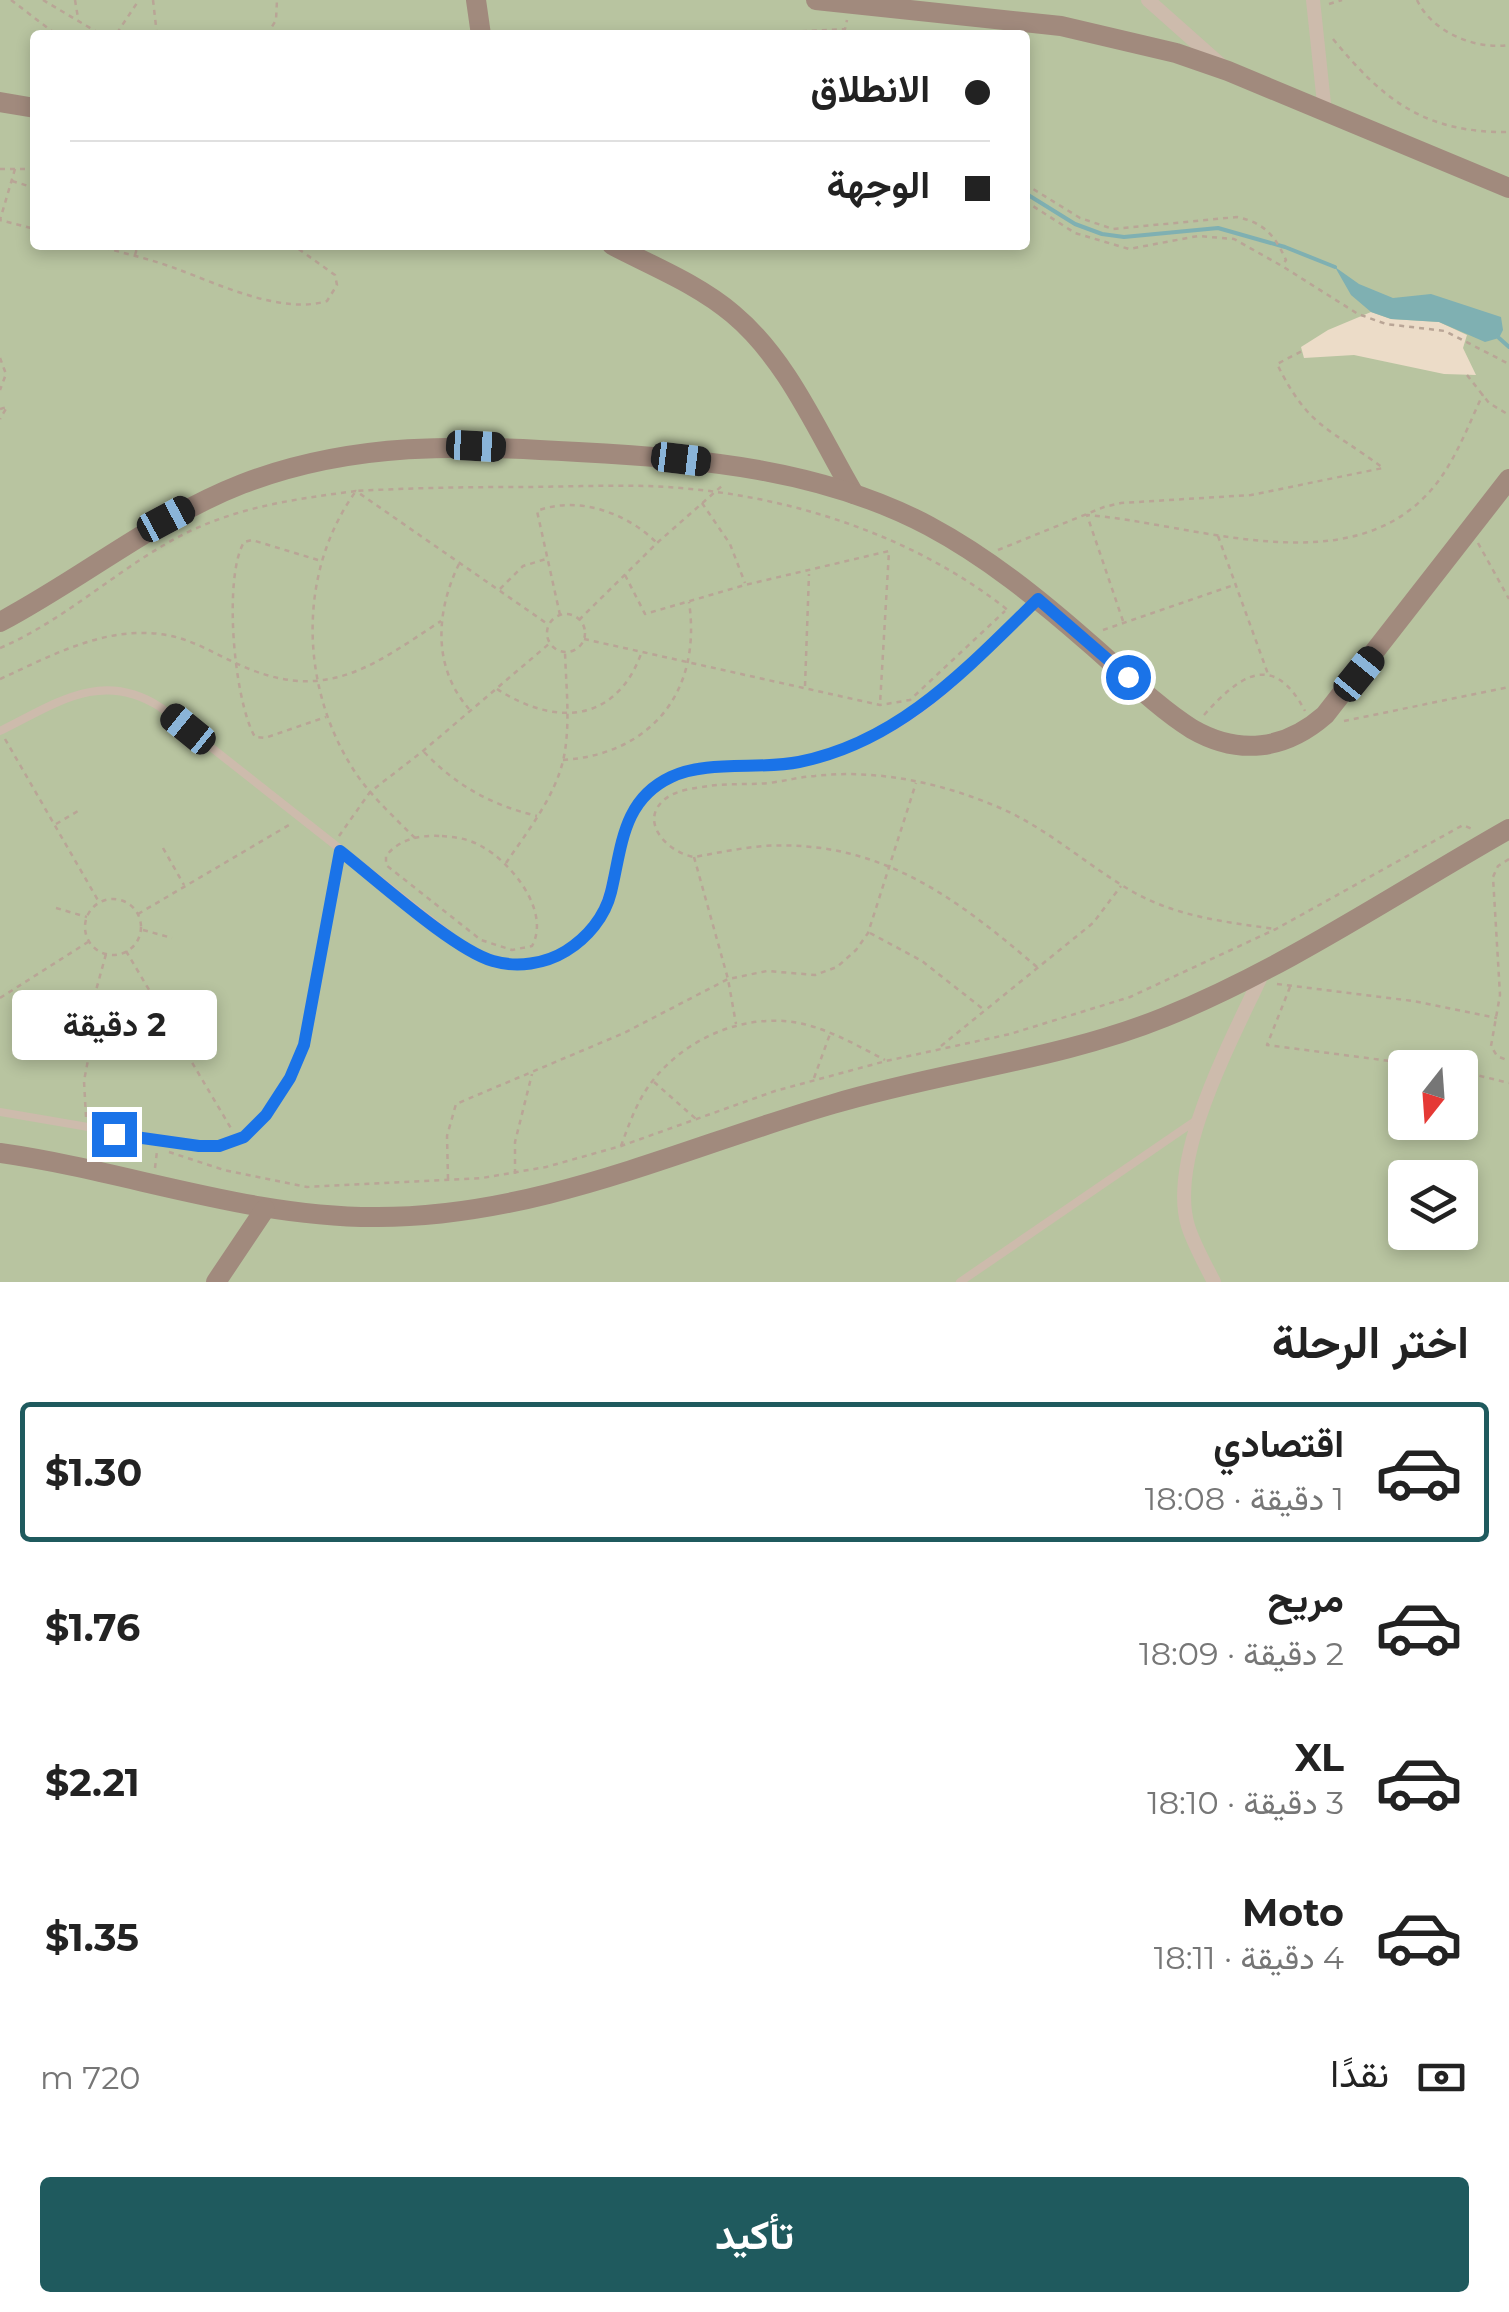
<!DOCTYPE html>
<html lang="ar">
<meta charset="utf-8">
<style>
:root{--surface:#fff;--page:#f2f2f2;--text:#222;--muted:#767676;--line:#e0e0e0;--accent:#1f5a5e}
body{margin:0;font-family:Montserrat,Vazirmatn,sans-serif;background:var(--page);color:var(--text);direction:rtl;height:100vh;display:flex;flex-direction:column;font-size:38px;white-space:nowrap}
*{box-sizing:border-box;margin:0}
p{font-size:32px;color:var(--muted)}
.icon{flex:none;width:55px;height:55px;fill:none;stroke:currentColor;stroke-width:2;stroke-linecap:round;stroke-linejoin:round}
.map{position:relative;height:1282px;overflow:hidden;direction:ltr}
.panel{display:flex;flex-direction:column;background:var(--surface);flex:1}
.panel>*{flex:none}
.hud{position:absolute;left:30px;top:30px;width:1000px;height:220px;border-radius:10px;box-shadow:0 5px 15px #0003;direction:rtl;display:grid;align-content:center;height:220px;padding:0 40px;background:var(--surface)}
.needle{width:65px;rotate:197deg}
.controls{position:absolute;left:1388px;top:1050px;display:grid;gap:20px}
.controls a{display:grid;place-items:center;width:90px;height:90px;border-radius:10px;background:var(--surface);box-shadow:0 5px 15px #0003;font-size:50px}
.end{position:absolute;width:45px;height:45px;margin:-22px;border:12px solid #1a73e8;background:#fff;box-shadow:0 0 0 5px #fff}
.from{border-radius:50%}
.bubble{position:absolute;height:70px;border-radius:10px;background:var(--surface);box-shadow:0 5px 15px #0003;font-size:32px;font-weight:700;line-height:70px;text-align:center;direction:rtl}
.car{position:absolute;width:30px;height:60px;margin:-30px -15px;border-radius:12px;box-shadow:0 0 8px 2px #0007;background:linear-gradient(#222 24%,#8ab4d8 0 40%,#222 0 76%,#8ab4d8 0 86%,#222 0)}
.hud b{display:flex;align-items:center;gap:35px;height:95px;font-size:38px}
.hud b+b{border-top:2px solid var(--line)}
.hud i{width:25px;height:25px;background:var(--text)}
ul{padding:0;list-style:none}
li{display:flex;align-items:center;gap:30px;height:140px;margin:0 20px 15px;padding:0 20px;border:5px solid transparent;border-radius:10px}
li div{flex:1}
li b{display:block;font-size:38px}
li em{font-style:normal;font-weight:700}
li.current{border-color:var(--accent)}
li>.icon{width:90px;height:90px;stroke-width:1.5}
h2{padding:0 40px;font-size:45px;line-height:120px}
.pay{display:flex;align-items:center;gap:25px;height:110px;padding:0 40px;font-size:38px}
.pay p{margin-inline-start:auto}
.button{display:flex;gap:20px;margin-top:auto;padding:20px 40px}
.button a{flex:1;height:115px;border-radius:10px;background:var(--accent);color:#fff;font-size:40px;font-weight:700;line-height:115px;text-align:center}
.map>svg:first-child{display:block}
.green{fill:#b8c4a0;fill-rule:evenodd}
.plaza{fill:#ecdcc8}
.water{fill:#7fb0b2}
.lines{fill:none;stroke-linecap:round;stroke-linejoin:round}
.stream{stroke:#7fb0b2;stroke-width:4}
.path{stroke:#b9a596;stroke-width:2.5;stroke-dasharray:5 5;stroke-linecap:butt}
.lane{stroke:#cdbbac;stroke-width:8}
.street{stroke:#cdbbac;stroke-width:14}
.secondary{stroke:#a18a7d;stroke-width:20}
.route{stroke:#1a73e8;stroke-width:12}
</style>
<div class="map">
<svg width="1509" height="1282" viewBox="0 0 1509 1282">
<rect width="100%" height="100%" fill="#f4ebe1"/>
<path class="green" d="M0 0H1509V1282H0ZM35 35H1025V245H35ZM1405 1068H1460V1122H1405ZM1405 1178H1460V1232H1405Z"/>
<polygon class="plaza" points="1371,312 1391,319 1439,322 1467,335 1463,348 1476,375 1444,374 1354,355 1304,358 1301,347 1328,330"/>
<polygon class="water" points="1335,267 1359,284 1393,298 1431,294 1501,317 1503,330 1499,338 1485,342 1439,322 1391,319 1371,312 1351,295"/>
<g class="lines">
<g class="stream">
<polyline points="1025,193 1075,224 1102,234 1124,237 1218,228 1285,247 1335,267"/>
<polyline points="1499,338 1509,347"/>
</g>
<g class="path">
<polyline points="11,0 57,35"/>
<polyline points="43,0 102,35"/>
<polyline points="75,0 78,18"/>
<polyline points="153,0 157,35"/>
<path d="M1417 0C1432 32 1475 50 1509 45"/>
<polyline points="1329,4 1342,0"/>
<polyline points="117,33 139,0"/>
<polyline points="105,35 113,31 119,35"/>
<polyline points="267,35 276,20 277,0"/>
<polyline points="732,35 845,29 847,20"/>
<path d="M1333 39C1384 101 1425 133 1509 132"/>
<polyline points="0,169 35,169"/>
<polyline points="15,169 0,220 35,229"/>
<polyline points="12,181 35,188"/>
<path d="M1025 184 1080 218 1113 229 1237 217C1265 223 1275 236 1286 260L1283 264"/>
<polyline points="1025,201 1075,233 1129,249 1198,236 1234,239 1282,266 1358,314 1386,324 1445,331 1509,364"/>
<path d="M95 245C122 253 151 259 177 269 218 284 282 315 327 301L337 285 335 275 293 245"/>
<polyline points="135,255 138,245"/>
<polyline points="0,358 6,374 0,390"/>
<polyline points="1467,375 1489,403 1509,415"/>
<polyline points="0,409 7,407 0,419"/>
<polyline points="702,503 730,544 745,583"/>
<polyline points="1218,536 1268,674"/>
<polyline points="1478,543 1509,599"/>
<path d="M998 550 1104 507 1121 503 1251 495 1383 468C1329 427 1310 430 1277 364L1302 351"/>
<path d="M318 560 252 540 244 542C223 578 234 701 255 737L265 738 326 717"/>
<path d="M459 564C436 611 432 667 469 709"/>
<polyline points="625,575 645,614 745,585 889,551 880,704"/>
<polyline points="500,589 523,566 546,559"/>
<circle cx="566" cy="633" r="19"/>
<path d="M560 615 537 511C578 495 627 513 657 543"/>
<polyline points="579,620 657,543 724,484"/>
<path d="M1123 621 1087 515C1193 523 1349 586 1432 489 1455 462 1468 426 1483 394"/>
<polyline points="1103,630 1234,585"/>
<polyline points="584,639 880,705 910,700 1005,611"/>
<path d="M0 648C59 623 109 577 164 545 224 509 287 500 356 491L549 625"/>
<path d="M0 679C51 656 102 627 160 634 194 638 220 658 252 670 331 701 378 662 441 621"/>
<polyline points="805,686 809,574"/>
<path d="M497 689C554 726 615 724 641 654"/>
<path d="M1204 715C1239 676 1273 650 1305 711"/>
<polyline points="1344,721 1509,687"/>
<polyline points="5,739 99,902"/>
<path d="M424 752C457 786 491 805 537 816"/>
<path d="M563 760C652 754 702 691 689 602"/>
<polyline points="56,824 78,811"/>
<polyline points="339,836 370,792 423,751 550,643"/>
<path d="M442 836C456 837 469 839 481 846 511 862 551 911 532 946L512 950 481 940 386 865V856C400 838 421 835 442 836Z"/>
<path d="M415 838C395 818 373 798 357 775 300 691 296 574 356 491 409 488 462 487 516 487 559 487 603 485 646 486 773 490 909 531 1009 611"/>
<polyline points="163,848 184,885"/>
<polyline points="694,857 728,979 736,1024"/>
<polyline points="1509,859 1498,866 1493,877 1500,995 1491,1046 1497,1056 1509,1061"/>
<path d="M506 863C527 832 554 798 563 761 571 726 566 687 565 652"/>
<circle cx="113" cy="927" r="28"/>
<polyline points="56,908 87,917"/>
<polyline points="138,914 289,825"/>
<polyline points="143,930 172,938"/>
<polyline points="870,933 922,961 983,1009"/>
<polyline points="126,951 232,1130"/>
<path d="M1037 967C954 896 878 839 763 846 740 848 717 853 694 857 669 853 637 822 665 799 676 790 695 788 709 786 729 783 749 785 769 783 785 781 799 777 815 776 874 769 938 782 993 805 1046 826 1087 866 1135 893 1179 917 1226 922 1275 929"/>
<polyline points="1277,984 1413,1001 1497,1018"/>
<polyline points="1290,987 1267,1045 1444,1068"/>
<polyline points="0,998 88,942"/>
<polyline points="941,1046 1093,923 1121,886"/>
<polyline points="1460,1071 1509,1083"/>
<polyline points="814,1078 830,1034"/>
<polyline points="654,1082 696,1119"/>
<polyline points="86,1117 84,1081 92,1039 95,994 106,954"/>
<path d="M621 1146C628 1127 635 1107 646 1090 677 1043 737 1014 793 1022 826 1027 856 1045 885 1060"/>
<polyline points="169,1152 224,1170 307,1187 482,1178 546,1167 621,1146 775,1091 886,1061 1010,1034 1130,997 1276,929 1463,825 1472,829"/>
<polyline points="155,1168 157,1151"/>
<polyline points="515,1174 515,1142 532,1074"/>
<polyline points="448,1179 447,1136 456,1104 624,1033 728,979 767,971 815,975 837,967 856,950 868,933 916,783"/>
</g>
<g class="lane">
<path d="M0 731C55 704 101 669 160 707L462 945C487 962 513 968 542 961 634 938 595 842 651 790 686 758 740 771 784 765 809 761 833 753 857 744 928 718 982 654 1035 602"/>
<polyline points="0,1112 199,1146 225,1145 248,1134 274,1104 295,1068 307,1034 340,851"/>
<polyline points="960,1282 1198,1119"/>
</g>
<g class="street">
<polyline points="1148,0 1220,64"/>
<polyline points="1313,0 1325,113"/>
<path d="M1214 1282C1205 1264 1194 1245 1188 1226 1167 1156 1235 1034 1264 970"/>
</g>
<g class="secondary">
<polyline points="476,0 481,35"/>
<polyline points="816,0 1061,26 1176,53 1228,71 1509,188"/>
<polyline points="0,102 35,108"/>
<path d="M612 245C652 266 698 284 733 314 788 360 818 433 854 494"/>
<path d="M0 622C83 578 155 518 242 484 354 441 461 445 578 452 697 458 822 469 929 526 987 557 1039 599 1088 642 1122 671 1154 705 1192 729 1239 756 1285 750 1325 715L1509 479"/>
<path d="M0 1153C127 1171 249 1218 378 1217 538 1217 682 1148 833 1104 943 1071 1059 1060 1165 1017 1286 968 1396 893 1509 829"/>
<polyline points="216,1282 265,1209"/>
</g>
</g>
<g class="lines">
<path class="route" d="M114 1134 199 1146H219L244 1137 266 1115 290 1078 304 1045 340 851C376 879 454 950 493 961 517 968 545 964 566 951 587 938 605 917 611 892 622 847 622 800 671 777 706 760 760 770 799 762 900 742 967 668 1038 599L1128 677"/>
</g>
</svg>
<div class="controls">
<a><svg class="needle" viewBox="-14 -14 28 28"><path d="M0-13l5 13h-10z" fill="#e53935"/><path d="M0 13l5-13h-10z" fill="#767676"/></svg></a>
<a><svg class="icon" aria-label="layers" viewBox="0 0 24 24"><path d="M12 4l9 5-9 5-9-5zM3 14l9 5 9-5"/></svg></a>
</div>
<i class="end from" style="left:1128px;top:677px"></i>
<i class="end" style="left:114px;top:1134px"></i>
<div class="bubble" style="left:12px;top:990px;width:205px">2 دقيقة</div>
<i class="car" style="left:476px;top:446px;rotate:93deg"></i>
<i class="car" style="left:681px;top:459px;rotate:97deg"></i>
<i class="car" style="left:166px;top:519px;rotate:62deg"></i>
<i class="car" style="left:1359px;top:674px;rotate:39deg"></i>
<i class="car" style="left:188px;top:729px;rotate:309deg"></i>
<div class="hud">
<b><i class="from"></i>الانطلاق</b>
<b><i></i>الوجهة</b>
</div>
</div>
<section class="panel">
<h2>اختر الرحلة</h2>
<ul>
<li class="current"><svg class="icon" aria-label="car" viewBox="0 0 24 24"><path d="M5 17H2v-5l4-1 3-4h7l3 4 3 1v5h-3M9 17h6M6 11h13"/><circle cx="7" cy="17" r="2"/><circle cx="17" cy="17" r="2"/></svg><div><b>اقتصادي</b><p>1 دقيقة · 18:08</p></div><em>$1.30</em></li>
<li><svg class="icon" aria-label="car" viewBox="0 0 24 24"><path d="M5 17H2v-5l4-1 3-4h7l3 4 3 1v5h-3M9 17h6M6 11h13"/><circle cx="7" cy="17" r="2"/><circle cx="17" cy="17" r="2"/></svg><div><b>مريح</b><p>2 دقيقة · 18:09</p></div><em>$1.76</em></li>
<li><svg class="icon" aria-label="car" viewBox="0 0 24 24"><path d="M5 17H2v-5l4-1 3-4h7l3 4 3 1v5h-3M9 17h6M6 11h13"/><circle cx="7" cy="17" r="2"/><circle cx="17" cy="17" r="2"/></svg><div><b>XL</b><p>3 دقيقة · 18:10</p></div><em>$2.21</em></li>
<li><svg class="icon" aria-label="car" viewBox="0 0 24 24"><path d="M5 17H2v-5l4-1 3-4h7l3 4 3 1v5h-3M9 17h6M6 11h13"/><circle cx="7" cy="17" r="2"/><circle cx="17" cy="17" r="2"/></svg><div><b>Moto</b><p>4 دقيقة · 18:11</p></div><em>$1.35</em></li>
</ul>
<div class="pay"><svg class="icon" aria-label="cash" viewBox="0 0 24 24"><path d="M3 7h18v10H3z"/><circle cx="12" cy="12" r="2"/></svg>نقدًا<p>720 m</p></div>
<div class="button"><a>تأكيد</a></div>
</section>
